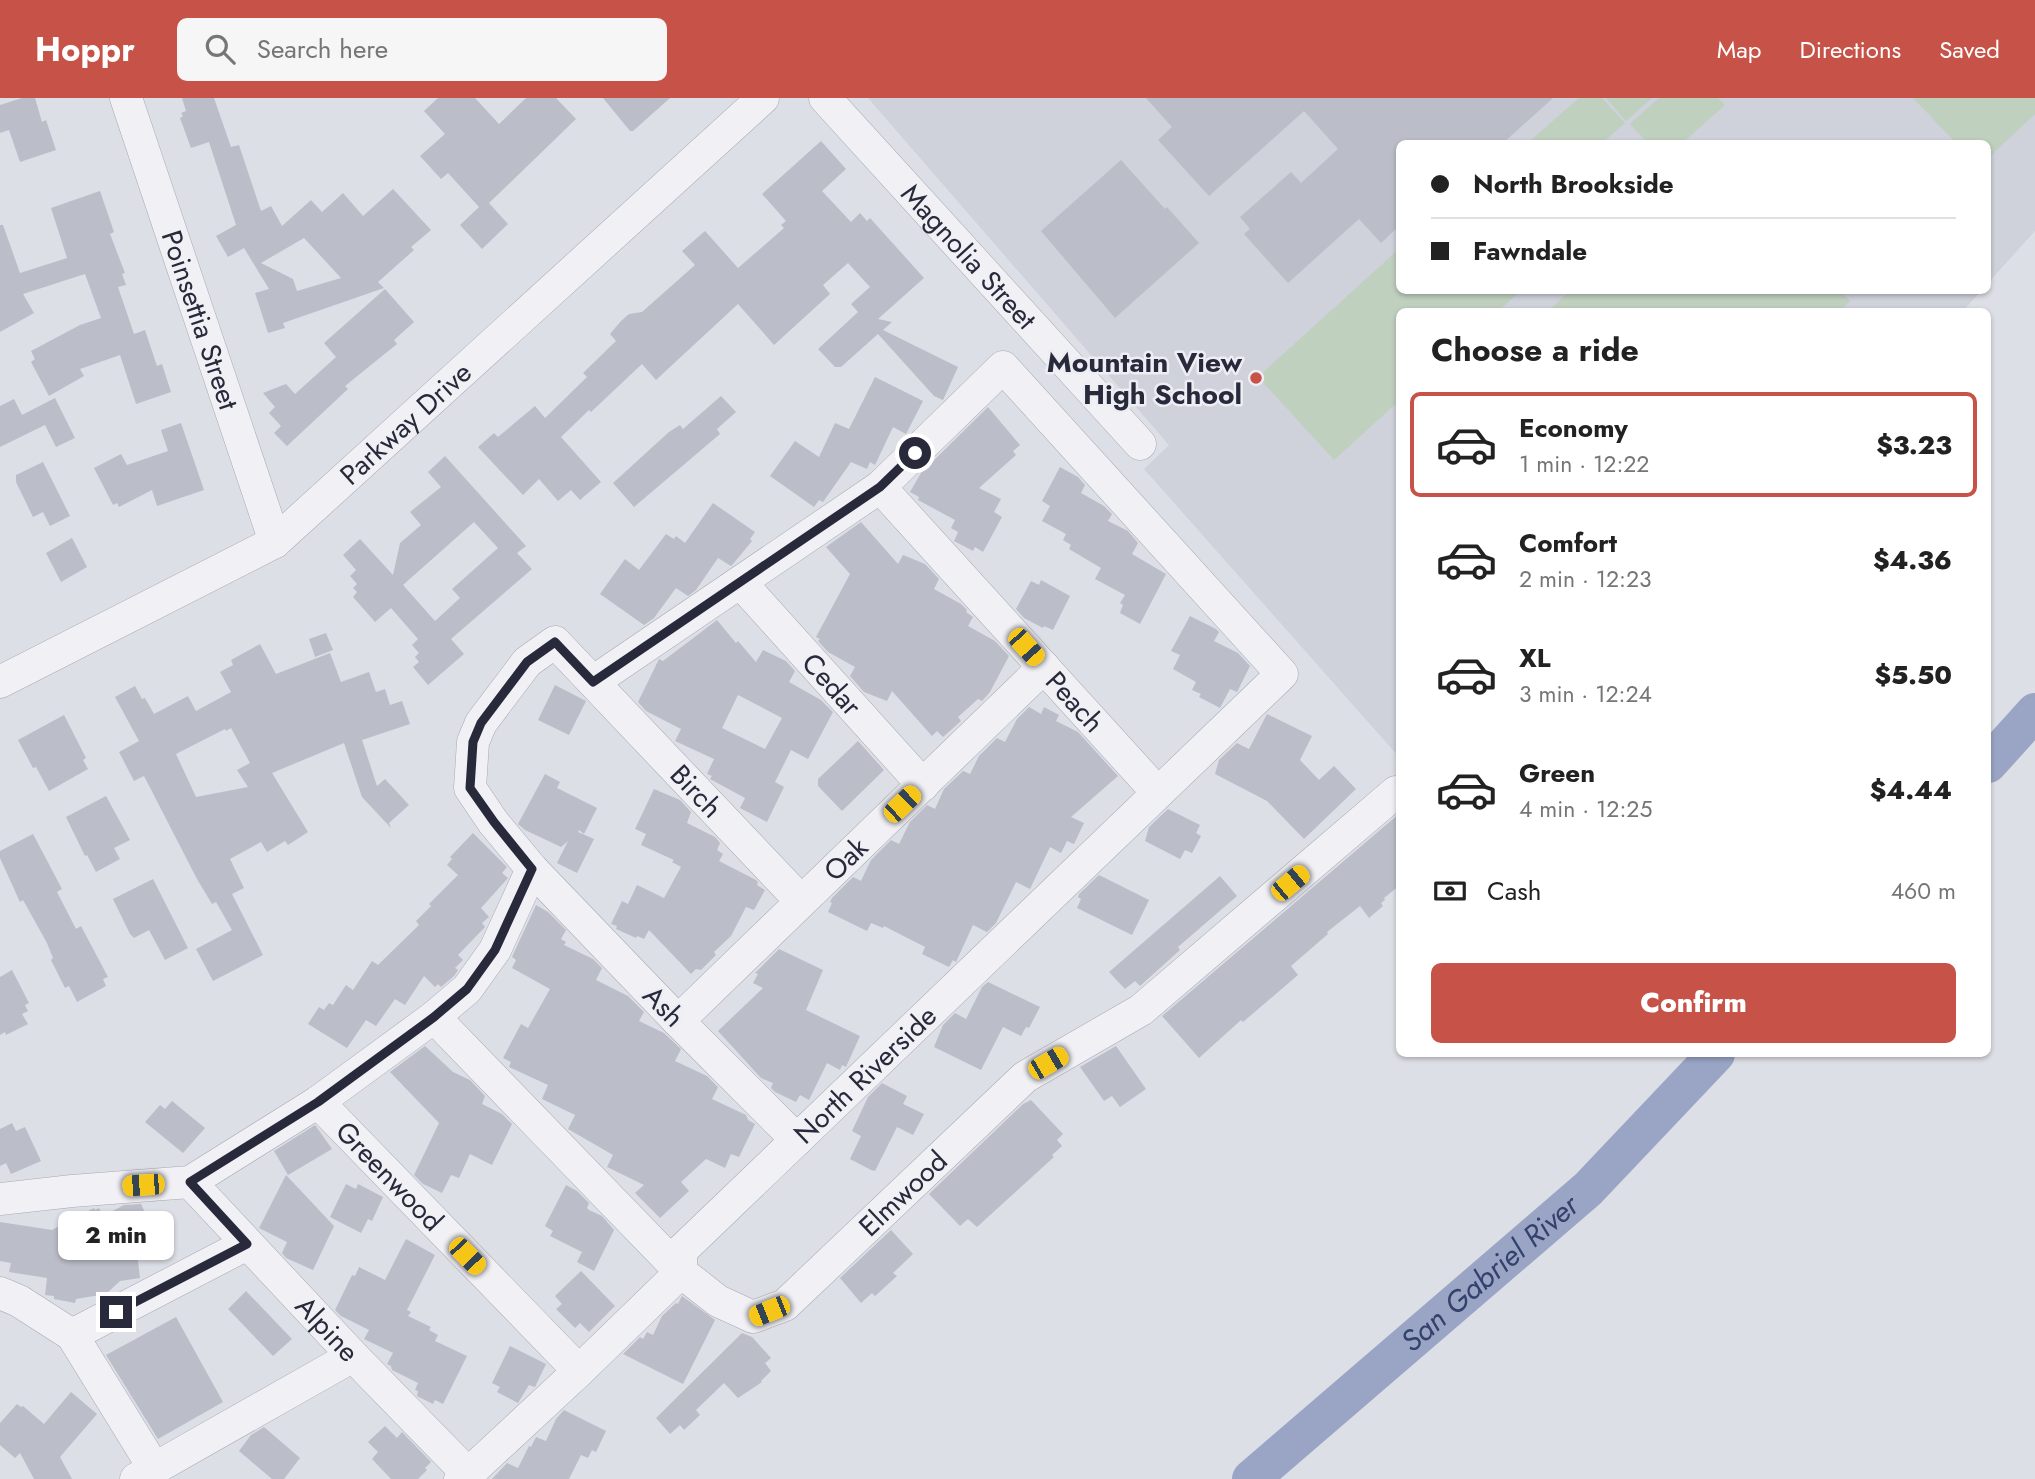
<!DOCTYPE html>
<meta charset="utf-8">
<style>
:root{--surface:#fff;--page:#f6f6f6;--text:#222;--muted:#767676;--line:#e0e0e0;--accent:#c65248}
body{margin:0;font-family:Jost,sans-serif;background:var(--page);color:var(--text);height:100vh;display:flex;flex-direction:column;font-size:26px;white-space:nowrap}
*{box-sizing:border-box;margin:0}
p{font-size:23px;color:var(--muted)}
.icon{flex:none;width:38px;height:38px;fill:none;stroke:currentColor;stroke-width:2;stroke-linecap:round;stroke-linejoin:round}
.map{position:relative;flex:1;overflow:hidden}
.side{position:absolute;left:1396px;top:210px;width:595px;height:749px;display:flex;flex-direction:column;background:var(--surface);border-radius:10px;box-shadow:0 2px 5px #0004}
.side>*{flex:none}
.hud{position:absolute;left:1396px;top:42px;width:595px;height:154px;border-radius:10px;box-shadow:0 2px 5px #0004;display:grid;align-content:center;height:154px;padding:0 35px;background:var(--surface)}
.end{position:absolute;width:32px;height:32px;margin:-16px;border:9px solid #282a3c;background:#fff;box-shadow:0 0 0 4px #fff}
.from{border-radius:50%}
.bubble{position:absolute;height:49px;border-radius:10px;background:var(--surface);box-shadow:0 2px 5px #0004;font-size:23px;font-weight:800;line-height:49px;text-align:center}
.car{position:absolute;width:21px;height:42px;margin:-21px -10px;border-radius:9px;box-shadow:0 0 5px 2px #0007;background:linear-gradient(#f5c518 24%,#345 0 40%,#f5c518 0 76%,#345 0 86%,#f5c518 0)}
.hud b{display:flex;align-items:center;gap:24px;height:66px;font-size:26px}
.hud b+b{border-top:2px solid var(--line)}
.hud i{width:18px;height:18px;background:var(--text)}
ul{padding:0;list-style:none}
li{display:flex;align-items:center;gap:21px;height:105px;margin:0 14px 10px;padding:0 21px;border:4px solid transparent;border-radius:10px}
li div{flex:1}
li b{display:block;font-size:26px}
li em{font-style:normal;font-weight:800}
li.current{border-color:var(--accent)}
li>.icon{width:63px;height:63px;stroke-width:1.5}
h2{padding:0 35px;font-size:32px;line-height:84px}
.pay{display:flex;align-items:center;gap:18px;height:77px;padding:0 35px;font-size:26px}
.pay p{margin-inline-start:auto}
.button{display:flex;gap:14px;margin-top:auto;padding:14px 35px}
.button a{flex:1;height:80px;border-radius:10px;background:var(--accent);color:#fff;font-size:28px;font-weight:800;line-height:80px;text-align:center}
header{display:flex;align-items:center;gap:42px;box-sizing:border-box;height:98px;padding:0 35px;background:var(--accent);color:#fff}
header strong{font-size:33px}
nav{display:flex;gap:38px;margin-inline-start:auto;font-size:24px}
.search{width:490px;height:63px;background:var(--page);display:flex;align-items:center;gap:18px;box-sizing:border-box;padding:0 24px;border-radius:10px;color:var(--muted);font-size:26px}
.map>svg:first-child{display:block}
.built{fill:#cfd1db}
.green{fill:#bfd0bf}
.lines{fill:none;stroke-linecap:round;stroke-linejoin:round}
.river{stroke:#9aa5c5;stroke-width:38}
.building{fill:#bbbdc9;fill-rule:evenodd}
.minor-casing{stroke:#a7a9b3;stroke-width:33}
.minor{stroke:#f0f0f5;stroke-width:32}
.route{stroke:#282a3c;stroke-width:9}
.poi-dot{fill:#c65248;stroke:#eceef4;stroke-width:2.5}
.labels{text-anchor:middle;stroke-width:5;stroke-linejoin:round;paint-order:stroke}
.street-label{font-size:28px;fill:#282a3c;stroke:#eceef4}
.poi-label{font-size:28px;font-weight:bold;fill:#282a3c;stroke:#eceef4;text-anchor:end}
.water-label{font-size:30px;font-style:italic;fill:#34416d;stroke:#eceef4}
</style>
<header>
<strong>Hoppr</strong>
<div class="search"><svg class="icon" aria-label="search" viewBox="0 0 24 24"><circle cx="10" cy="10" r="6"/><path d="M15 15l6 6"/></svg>Search here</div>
<nav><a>Map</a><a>Directions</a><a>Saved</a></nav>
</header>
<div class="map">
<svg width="2035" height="1381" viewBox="0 0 2035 1381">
<rect width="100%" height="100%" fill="#dddfe6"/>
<polygon class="built" points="868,0 2035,0 2035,133 1988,185 1988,46 1400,46 1400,192 1981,193 1962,214 1400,214 1400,660 1144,371 1169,347"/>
<g class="green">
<polygon points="1579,0 1602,0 1625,25 1602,45 1532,45 1530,43"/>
<polygon points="1606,0 1652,0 1626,23"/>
<polygon points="1659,0 1718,0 1725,7 1682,45 1648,45 1630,26"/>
<polygon points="1913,0 2035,0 2035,16 1988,60 1988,46 1956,45"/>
<polygon points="1400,150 1400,192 1521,193 1498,213 1400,214 1400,302 1334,362 1258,279"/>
<polygon points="1571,192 1840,192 1850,203 1839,214 1548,213"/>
</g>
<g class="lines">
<g class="river">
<polyline points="1988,666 2035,614"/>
<path id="s1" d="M1251 1381 1588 1091 1716 956"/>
</g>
</g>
<g class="building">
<polygon points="22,0 35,0 42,24 46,22 56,52 20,64 9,32 0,35 0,7"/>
<path d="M182 0H214L231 49 239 47 261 113 271 108 282 128 311 102 322 114 343 95 363 118 393 91 431 132 411 149 414 152 378 184 384 190 283 225 285 230 268 235 255 195 269 191 244 150 228 159 216 138 236 127 209 44 191 50 180 20 183 18 181 15 186 13ZM304 140 341 180 297 193 293 181 261 165Z"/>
<polygon points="438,0 475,0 499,26 526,0 556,0 576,21 489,105 508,126 482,151 460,127 479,109 448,75 441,81 420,58 445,36 424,13"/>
<polygon points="603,0 670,0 633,33 630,33"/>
<polygon points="1146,0 1553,0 1502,46 1400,46 1400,127 1381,145 1359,121 1288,185 1244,136 1250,131 1240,119 1291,74 1301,85 1338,51 1304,13 1209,98 1158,42 1172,29"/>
<polygon points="821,43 846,71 822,93 851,124 860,115 867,123 870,120 924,180 878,221 892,224 883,232 958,269 943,302 934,298 878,236 841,269 835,269 818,251 858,214 851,206 870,189 848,165 823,187 830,196 774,247 738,206 656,282 642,266 591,314 589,312 561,339 601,384 580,402 571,392 558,403 539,381 523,397 478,349 494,335 498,339 535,308 545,320 587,279 583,275 616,243 610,236 621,223 629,216 642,214 695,167 682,153 705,133 738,170 784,130 781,127 786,123 762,96"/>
<polygon points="1121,62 1165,111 1167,109 1199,145 1115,220 1041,133"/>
<polygon points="100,93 114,134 110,136 125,175 122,176 126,187 118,189 134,236 145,232 157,268 162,266 171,294 136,306 120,257 80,271 84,278 49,298 31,264 35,261 31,253 80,227 101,220 85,176 23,196 34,215 0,234 0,127 3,127 20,175 67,160 51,110"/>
<polygon points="385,191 414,224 394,242 397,246 345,288 348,291 287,348 274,335 281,328 269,315 275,309 263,295 286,286 295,296 336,259 324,245"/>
<polygon points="875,279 923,303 906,336 893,329 875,367 870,364 867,371 851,364 823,404 819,402 814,409 770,378 795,343 819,359 835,325 849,331"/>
<polygon points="721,298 736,314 717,331 720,336 634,409 613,385 669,334 680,327 683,331"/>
<polygon points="55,300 75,340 56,349 45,327 0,349 0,308 14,301 22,317"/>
<polygon points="988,309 1020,347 1013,353 1016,357 979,390 1001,401 994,414 1002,419 983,454 975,449 973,453 954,443 958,434 951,430 955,422 918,402 919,399 910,394 921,375"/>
<polygon points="181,325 204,392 157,408 152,392 119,409 117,405 113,407 94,370 121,356 127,367 168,353 161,332"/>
<path d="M445 358 526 448 517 455 532 471 451 541 464 556 428 587 413 569 419 564 415 559 419 555 412 547 418 541 391 510 375 524 368 516 353 499 357 494 353 490 357 486 350 478 356 472 343 457 360 441 393 477 400 445 421 427 410 414 441 389 428 374ZM474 424 498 450 452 491 460 500 435 523 403 487Z"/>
<polygon points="43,364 70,418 50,428 43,414 33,419 16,384 16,377"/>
<polygon points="1060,369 1078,379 1085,387 1081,395 1104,408 1112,416 1108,423 1128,433 1138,445 1132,456 1166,476 1140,526 1120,515 1123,507 1120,505 1125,497 1095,481 1101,470 1069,451 1071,447 1063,442 1066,436 1042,423 1050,408 1042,403"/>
<polygon points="713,405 755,434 750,441 752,443 733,466 731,468 718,460 696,492 688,498 676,490 654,520 644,527 600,496 625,461 639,472 666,436 674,441 676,438 685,445"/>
<polygon points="861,424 898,466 903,457 925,466 939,481 934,491 961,506 967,512 966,514 973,519 968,528 995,543 1009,558 990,594 982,603 978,601 958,619 961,623 943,639 937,633 932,638 892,593 887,603 864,594 850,578 855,569 828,554 818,543 820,541 816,539 850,476 826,449"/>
<polygon points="72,440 87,469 61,484 46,455"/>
<polygon points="1041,482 1070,498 1053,532 1044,528 1043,530 1024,520 1016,511 1031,483 1039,487"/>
<polygon points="1190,518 1216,531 1219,534 1214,543 1238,555 1250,568 1237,594 1230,591 1220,610 1199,599 1201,596 1192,592 1196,584 1173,571 1180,557 1171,553"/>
<path d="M717 522 736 545 738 543 756 564 763 552 786 563 795 573 789 584 821 602 833 614 808 661 791 652 775 684 784 689 767 724 740 710 745 700 710 681 712 678 707 676 714 661 675 643 681 631 646 613 638 604 659 561 663 563ZM738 597 782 620 765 651 722 630Z"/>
<polygon points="326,535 333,552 315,559 309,541"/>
<path d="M260 546 276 576 330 555 341 584 369 574 376 594 385 591 390 607 402 603 410 626 362 642 377 688 385 681 409 707 389 725 391 730 362 699 344 645 272 675 308 734 288 747 285 743 267 754 261 744 230 761 244 790 232 796 263 857 213 883 196 851 232 832 216 804 212 806 197 781 144 678 134 683 119 654 139 643 115 599 135 588 142 601 145 600 154 616 188 598 196 613 231 594 220 574 233 567 231 562ZM231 630 250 665 237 672 248 689 196 699 176 656 225 631 226 633Z"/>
<polygon points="555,587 586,603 569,637 538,622"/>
<polygon points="1029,609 1041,616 1044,609 1059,617 1056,623 1078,634 1118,678 1071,719 1084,725 1074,746 1067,743 1061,755 1050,749 1030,791 1016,784 996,825 987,834 973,827 956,864 953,862 949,869 922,856 925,849 884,828 883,830 871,825 867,833 828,814 832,805 830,804 832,800 853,779 861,783 871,762 891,742 899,746 910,724 927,707 935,711 944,691 963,673 970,676 979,658 997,640 1005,644 1017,621"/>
<polygon points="1267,616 1312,638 1300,662 1319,682 1334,668 1356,691 1304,741 1267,703 1215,676 1219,662 1237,645 1249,651"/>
<polygon points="64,617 86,660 83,662 88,671 49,693 36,669 33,670 18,642"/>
<polygon points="858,643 884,672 842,713 818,688 818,681"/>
<polygon points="545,676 560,684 557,690 597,710 584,736 579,732 578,734 594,741 577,775 557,765 568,743 561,749 525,732 518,726"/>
<polygon points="654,691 680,702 691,714 687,725 715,739 720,745 717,752 723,756 719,763 756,782 758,784 757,787 765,792 754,812 746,809 731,838 714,854 716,857 701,872 696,871 691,876 649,832 644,841 637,838 636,840 616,831 617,828 611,826 622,803 628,806 637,787 664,800 681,769 672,764 674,762 641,747 646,736 635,731"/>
<polygon points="106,698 130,742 114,750 120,761 96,774 87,757 85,758 66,719"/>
<polygon points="1168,711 1200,727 1196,735 1201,738 1192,755 1185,752 1180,761 1145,743 1149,729"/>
<polygon points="1400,715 1400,787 1384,800 1385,802 1381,805 1383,808 1369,820 1360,808 1327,834 1328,836 1291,868 1298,877 1243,924 1241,922 1199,960 1162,918"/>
<polygon points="473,735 507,769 502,775 508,780 481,810 489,819 482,825 485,829 458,857 463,862 455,870 458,872 454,878 441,889 438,886 435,889 424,878 405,907 395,901 376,928 366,922 347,950 308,926 319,909 324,912 329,905 333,907 346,887 353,892 372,863 378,867 419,827 416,823 431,808 429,806 458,777 447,767 452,761 450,759"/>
<polygon points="33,736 62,791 57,794 76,831 81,828 108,879 103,881 106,888 77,904 69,888 65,890 51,862 53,860 47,845 23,802 20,804 0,760 0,753"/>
<polygon points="1099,777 1149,802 1132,837 1077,810 1081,801 1078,799 1079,796"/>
<polygon points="1220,778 1237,798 1178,849 1180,852 1140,888 1135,883 1125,891 1109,874"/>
<polygon points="153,781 188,850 165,862 149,832 134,840 130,836 113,801"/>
<polygon points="536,807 548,814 566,832 561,841 566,844 564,847 593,861 602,870 596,882 628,898 644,914 639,923 664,935 681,951 675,963 707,978 718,989 712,1001 746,1017 748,1022 755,1026 739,1059 731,1056 725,1070 706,1061 681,1084 689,1093 660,1120 635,1095 644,1087 607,1069 613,1057 568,1031 575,1017 542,1001 548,987 509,969 511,964 503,960 521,926 528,930 550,891 512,870 516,862 512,859"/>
<polygon points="779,851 823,872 806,912 860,938 846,969 842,967 840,972 827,965 809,1002 800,997 796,1004 775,994 771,990 773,985 761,980 718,933 763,890 753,885 758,876 755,875"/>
<polygon points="12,872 29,905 25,907 28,913 22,916 28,926 6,937 5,934 0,937 0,879"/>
<polygon points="988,884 1040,909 1029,930 1026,929 1021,938 1003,929 981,972 934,949 943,927 955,915 966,921 982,889"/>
<polygon points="425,948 453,974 470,982 485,998 482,1006 502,1016 512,1026 492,1067 470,1056 459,1080 451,1077 442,1095 423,1086 414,1077 439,1025 390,974"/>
<polygon points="1116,948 1146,991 1120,1009 1112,998 1104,1003 1080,969"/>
<polygon points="882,985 907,998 903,1006 924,1016 913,1037 897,1029 875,1073 871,1072 850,1061 861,1038 852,1033 868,999"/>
<polygon points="1031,1002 1063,1036 1057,1042 1062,1048 1052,1057 1054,1059 977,1129 968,1121 960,1128 929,1096 1023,1006"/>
<polygon points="172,1003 205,1030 183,1055 145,1024 160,1007 165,1011"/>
<polygon points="12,1025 16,1033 25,1029 41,1063 11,1076 6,1065 0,1068 0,1031"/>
<polygon points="315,1027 332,1051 288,1077 274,1053"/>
<polygon points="286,1077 334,1128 313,1172 286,1160 282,1155 287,1144 259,1130"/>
<polygon points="346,1086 356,1091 358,1086 383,1099 372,1123 368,1121 361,1135 330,1119"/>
<polygon points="566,1087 577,1093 589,1105 587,1110 589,1112 602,1118 614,1132 594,1173 577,1164 582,1154 550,1138 553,1133 545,1128"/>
<polygon points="141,1106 147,1119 144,1121 156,1145 137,1154 140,1180 120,1183 106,1196 76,1201 75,1205 54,1201 54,1198 45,1197 47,1180 9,1174 11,1165 0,1163 0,1124 52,1132 94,1110 95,1112 99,1110 103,1118 124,1107"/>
<polygon points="891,1132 913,1156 893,1175 897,1178 875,1198 872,1195 861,1205 840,1180"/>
<polygon points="406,1141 435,1157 407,1212 411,1214 408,1218 431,1229 429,1232 438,1237 435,1243 467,1258 443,1306 435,1302 433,1306 417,1298 418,1293 415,1292 418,1285 392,1272 391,1268 387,1266 393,1255 364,1241 369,1232 341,1218 335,1212 352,1177 355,1178 359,1169 385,1182"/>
<polygon points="581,1173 615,1208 589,1234 580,1225 575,1230 556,1211 562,1206 555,1198"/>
<polygon points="246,1193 292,1241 273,1258 228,1211"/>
<polygon points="682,1198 715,1222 683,1286 623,1256 640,1239 643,1241 647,1234 653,1237 662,1218 676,1205 678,1206"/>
<polygon points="176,1219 223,1304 158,1341 106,1257"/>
<polygon points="742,1235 752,1239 771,1260 765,1265 771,1273 761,1283 762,1284 738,1300 724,1285 696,1312 700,1317 684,1332 680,1327 670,1336 656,1320"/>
<polygon points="510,1248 546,1266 535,1289 529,1287 518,1305 497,1294 500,1289 492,1285"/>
<polygon points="71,1294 97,1316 60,1359 72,1381 34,1381 20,1355 15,1360 0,1347 0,1325 17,1306 21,1309 23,1308 44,1326"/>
<polygon points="564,1312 606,1333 596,1354 592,1352 588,1360 581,1357 569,1381 492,1381 507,1365 518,1370 529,1348 531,1349 536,1339 546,1343 556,1321"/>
<polygon points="385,1328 397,1340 402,1334 431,1364 425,1370 427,1372 418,1381 391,1381 372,1361 378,1354 368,1344"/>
<polygon points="264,1329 300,1360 284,1381 272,1381 239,1353 251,1337"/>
</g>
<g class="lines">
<g class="minor-casing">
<g id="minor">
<path id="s2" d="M126 0 275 444"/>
<path id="s3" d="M825 0 1140 346"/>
<path id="s4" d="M880 389 1158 695"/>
<path id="s5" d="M741 485 923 687"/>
<path id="s6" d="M0 584 275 444 763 0"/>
<path id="s7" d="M434 919 681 1174 718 1203 753 1219 785 1207 1025 979 1141 912 1396 694"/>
<path id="s8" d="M678 923 1044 569"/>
<path id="s9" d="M318 1004 579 1273"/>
<path id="s10" d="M797 1042 678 923 532 771 493 724 470 690 473 644 481 625 527 564 555 544 801 803"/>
<path id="s11" d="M190 1084 353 1258 468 1376"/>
<polyline points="0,1101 72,1093 190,1084 318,1004 434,919 467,891 495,852 532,771"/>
<polyline points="0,1195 19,1203 72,1237 154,1370"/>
<polyline points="72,1237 247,1146"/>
<polyline points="136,1381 353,1258"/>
<path id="s12" d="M460 1381 468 1376 579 1273 681 1174V1153L1282 576 1003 269 880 389 593 584"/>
</g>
</g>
<use href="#minor" class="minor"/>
</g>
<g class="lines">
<polyline class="route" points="116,1214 247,1146 190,1084 318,1004 434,919 467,891 495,852 532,771 494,724 470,690 473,644 481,625 527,564 555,544 593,584 880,389 915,355"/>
</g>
<circle class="poi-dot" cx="1256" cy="280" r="7"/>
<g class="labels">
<g class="street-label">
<text dy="10" stroke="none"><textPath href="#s3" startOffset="214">Magnolia Street</textPath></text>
<text dy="10" stroke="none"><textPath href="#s2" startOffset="234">Poinsettia Street</textPath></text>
<text dy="10" stroke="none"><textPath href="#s6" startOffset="485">Parkway Drive</textPath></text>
<text dy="10" stroke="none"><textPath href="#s5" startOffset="136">Cedar</textPath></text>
<text dy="10" stroke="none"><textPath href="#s4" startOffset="290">Peach</textPath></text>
<text dy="10" stroke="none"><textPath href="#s10" startOffset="864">Birch</textPath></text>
<text dy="10" stroke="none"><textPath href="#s8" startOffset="233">Oak</textPath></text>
<text transform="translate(664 908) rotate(46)" y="10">Ash</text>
<text dy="10" stroke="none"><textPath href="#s12" startOffset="579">North Riverside</textPath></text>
<text dy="10" stroke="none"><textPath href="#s9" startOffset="103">Greenwood</textPath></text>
<text dy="10" stroke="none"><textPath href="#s7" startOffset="637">Elmwood</textPath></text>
<text dy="10" stroke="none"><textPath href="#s11" startOffset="201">Alpine</textPath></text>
</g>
<g class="poi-label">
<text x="1242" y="274">Mountain View<tspan x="1242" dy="32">High School</tspan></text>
</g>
<g class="water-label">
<text dy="10" stroke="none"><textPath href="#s1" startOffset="315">San Gabriel River</textPath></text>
</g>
</g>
</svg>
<i class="end from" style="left:915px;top:355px"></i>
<i class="end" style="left:116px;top:1214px"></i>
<div class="bubble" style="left:58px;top:1113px;width:116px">2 min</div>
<i class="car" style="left:1026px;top:549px;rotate:138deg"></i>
<i class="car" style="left:902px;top:706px;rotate:46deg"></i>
<i class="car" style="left:1290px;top:785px;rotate:50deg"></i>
<i class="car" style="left:1048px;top:965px;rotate:60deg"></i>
<i class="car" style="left:143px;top:1087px;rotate:266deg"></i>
<i class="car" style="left:467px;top:1158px;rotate:136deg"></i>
<i class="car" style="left:769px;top:1213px;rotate:248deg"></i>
<div class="hud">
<b><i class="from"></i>North Brookside</b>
<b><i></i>Fawndale</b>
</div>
<section class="side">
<h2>Choose a ride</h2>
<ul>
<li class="current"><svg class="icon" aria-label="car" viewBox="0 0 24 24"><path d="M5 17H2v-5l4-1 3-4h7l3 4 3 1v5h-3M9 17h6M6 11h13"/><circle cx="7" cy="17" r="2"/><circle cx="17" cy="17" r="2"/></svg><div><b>Economy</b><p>1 min · 12:22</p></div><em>$3.23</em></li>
<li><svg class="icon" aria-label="car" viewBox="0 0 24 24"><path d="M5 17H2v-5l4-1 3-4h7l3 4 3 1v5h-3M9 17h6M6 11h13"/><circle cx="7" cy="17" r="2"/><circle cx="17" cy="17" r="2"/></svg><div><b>Comfort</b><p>2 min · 12:23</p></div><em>$4.36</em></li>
<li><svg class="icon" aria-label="car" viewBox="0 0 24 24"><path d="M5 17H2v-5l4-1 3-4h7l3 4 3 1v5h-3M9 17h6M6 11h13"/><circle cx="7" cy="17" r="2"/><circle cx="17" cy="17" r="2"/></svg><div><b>XL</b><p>3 min · 12:24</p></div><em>$5.50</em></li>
<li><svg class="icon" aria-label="car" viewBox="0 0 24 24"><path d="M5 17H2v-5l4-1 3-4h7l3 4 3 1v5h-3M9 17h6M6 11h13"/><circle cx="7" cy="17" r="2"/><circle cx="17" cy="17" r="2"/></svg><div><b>Green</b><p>4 min · 12:25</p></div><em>$4.44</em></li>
</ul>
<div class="pay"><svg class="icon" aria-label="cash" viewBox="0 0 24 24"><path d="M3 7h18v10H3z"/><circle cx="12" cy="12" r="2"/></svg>Cash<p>460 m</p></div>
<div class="button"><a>Confirm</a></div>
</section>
</div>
